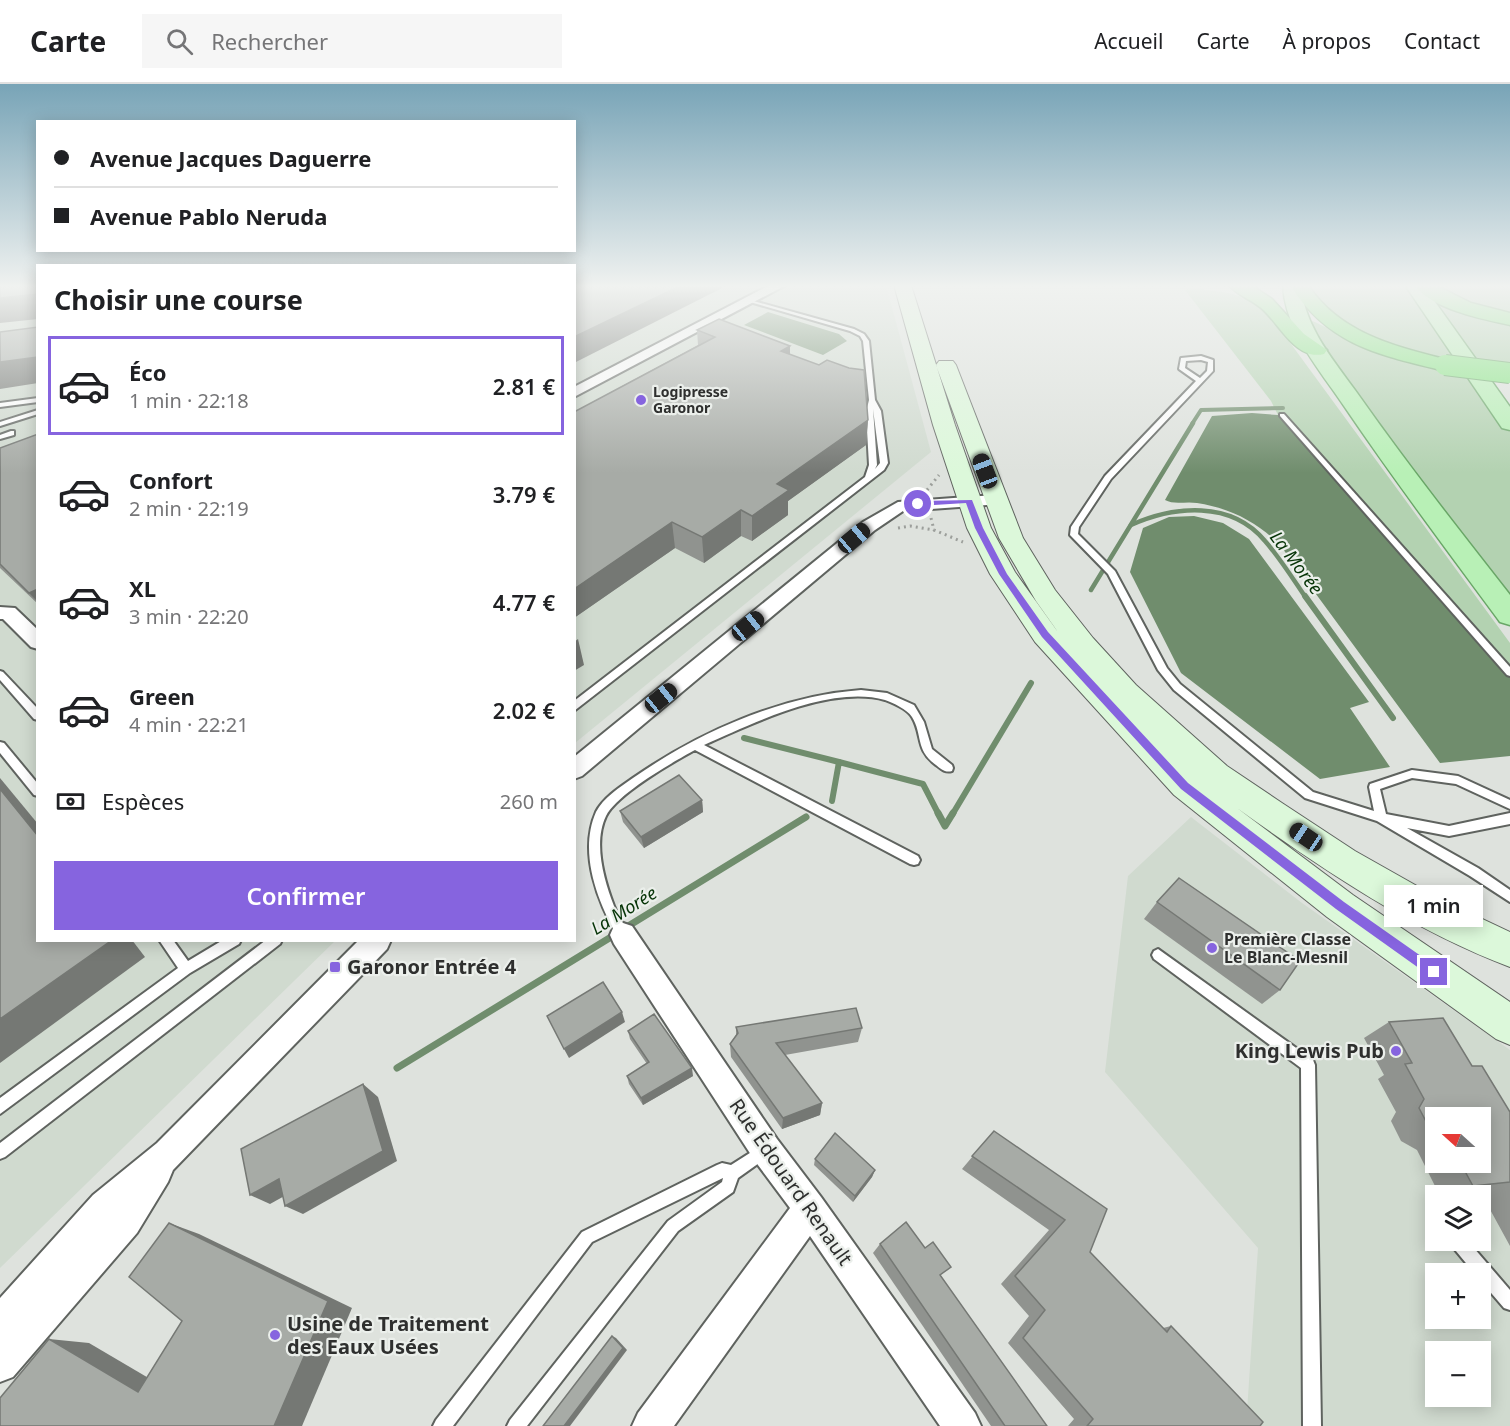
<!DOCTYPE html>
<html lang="fr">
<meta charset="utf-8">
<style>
:root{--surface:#fff;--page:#f6f6f6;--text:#202124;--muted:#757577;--line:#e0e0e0;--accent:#8664df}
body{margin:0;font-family:"Noto Sans",sans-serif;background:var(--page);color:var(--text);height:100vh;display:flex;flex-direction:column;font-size:22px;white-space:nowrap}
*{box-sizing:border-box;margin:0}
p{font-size:20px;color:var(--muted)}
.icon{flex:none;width:33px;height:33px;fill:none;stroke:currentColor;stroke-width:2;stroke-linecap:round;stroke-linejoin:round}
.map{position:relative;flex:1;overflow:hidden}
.drawer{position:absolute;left:36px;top:180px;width:540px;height:678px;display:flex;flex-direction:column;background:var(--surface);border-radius:0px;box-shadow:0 3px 15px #0003}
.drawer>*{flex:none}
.hud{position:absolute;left:36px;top:36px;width:540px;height:132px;border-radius:0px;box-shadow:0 3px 15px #0003;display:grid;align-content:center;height:132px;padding:0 18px;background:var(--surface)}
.needle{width:39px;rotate:291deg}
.controls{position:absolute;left:1425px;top:1023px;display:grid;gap:12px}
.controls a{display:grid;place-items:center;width:66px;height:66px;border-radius:0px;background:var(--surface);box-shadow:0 3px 15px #0003;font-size:30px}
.end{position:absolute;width:27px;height:27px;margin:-14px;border:8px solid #8664df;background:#fff;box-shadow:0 0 0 3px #fff}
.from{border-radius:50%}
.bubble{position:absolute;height:42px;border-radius:0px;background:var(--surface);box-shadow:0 3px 15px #0003;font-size:20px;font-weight:600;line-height:42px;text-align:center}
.car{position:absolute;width:18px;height:36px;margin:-18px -9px;border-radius:8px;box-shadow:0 0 4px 2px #0007;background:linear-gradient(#222 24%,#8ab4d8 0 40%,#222 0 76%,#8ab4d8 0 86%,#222 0)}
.hud b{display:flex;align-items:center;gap:21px;height:57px;font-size:22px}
.hud b+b{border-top:2px solid var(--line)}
.hud i{width:15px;height:15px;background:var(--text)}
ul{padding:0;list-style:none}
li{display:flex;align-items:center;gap:18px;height:99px;margin:0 12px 9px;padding:0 6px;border:3px solid transparent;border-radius:0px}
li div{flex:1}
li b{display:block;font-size:22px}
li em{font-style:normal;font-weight:600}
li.on{border-color:var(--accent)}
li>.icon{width:54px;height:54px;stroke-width:1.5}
h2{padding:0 18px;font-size:27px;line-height:72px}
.pay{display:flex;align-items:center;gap:15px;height:66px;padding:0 18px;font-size:22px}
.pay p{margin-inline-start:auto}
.primary-button{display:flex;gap:12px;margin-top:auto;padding:12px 18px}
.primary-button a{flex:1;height:69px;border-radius:0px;background:var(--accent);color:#fff;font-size:24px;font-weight:600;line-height:69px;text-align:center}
header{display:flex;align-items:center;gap:36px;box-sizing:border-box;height:84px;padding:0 30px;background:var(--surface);border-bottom:2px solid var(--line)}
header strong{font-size:28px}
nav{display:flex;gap:33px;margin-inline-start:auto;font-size:21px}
.search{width:420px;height:54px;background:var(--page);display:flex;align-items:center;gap:15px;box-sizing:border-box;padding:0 21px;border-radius:0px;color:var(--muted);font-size:22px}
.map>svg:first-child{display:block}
.built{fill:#d0dacf;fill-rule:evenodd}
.green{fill:#b3d2b1}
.water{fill:#708d6d}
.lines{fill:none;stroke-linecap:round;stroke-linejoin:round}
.stream-far3{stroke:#708d6d;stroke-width:4}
.stream-far2{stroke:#708d6d;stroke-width:4.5}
.stream-far1{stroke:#708d6d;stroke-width:6}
.stream{stroke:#708d6d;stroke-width:7}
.lane-casing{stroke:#5f635f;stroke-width:4}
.street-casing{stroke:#5f635f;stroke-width:4}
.secondary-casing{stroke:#5f635f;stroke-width:2}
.primary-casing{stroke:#69a667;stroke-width:3}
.highway-casing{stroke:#69a667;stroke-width:3}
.path{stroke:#9c9f9b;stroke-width:3;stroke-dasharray:2 4;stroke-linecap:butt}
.lane{fill:#fff;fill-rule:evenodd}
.street{fill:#fff;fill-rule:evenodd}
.secondary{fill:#dcf8da;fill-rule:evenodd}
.primary{fill:#b8f0b6;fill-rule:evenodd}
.highway{fill:#89e685;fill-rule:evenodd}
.highway-bridge-casing{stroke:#69a667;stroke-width:22;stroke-linecap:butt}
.highway-bridge{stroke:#89e685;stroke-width:20}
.wall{fill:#90938f;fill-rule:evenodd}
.shaded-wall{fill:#757874}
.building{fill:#a7aba6;stroke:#757874;stroke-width:1.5}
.route{fill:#8664df}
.poi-dot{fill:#8664df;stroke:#ebefeb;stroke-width:2}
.labels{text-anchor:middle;stroke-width:4.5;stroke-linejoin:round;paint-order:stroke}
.far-poi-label{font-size:14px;font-weight:bold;fill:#2e2f2e;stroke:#ebefeb;text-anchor:start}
.poi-label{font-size:16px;font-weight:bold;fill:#2e2f2e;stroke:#ebefeb;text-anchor:start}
.water-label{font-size:18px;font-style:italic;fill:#063407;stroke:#ebefeb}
.near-poi-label{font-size:20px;font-weight:bold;fill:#2e2f2e;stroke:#ebefeb;text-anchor:start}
.near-street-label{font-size:20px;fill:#2e2f2e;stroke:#ebefeb}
</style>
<header>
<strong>Carte</strong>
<div class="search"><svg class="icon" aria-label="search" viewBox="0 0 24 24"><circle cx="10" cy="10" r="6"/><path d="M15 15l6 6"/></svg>Rechercher</div>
<nav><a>Accueil</a><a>Carte</a><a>À propos</a><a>Contact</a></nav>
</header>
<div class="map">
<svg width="1510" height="1342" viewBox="0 0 1510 1342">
<rect width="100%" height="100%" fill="#dee2dd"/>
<g class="built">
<polygon points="0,201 37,201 38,856 335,857 0,1184"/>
<polygon points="575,201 886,201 931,368 575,659"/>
<path d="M1191 733 1302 819 1510 966V1342H1246L1258 1164 1105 988 1128 792ZM1436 1034H1480V1078H1436ZM1436 1112H1480V1156H1436ZM1436 1190H1480V1234H1436ZM1436 1268H1480V1312H1436Z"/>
</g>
<g class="green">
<polygon points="1306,201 1406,201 1456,277 1368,255 1337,239"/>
<polygon points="1433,201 1510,201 1510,232 1487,227"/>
<path d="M1198 205C1230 209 1248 209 1272 234L1510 559V593L1278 331 1271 317 1185 206Z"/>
<polygon points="1428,210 1510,238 1510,284 1478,282"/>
<path d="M1306 235C1318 237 1346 256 1360 262 1396 277 1433 283 1471 291L1510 348V518L1351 304Z"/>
</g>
<g class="water">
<polygon points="768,228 839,250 847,257 823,271 744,241"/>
<path d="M1252 329 1278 331 1510 593V672L1440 679 1280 461C1257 438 1230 424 1197 419 1186 417 1174 421 1165 416L1212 332Z"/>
<polygon points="1194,432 1223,439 1249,455 1369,618 1350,624 1390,683 1320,695 1181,589 1130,488 1143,444 1169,433"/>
</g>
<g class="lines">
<polyline class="stream-far3" points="1192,340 1201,326 1283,324"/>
<g class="stream-far2">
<path d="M1131 441C1174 422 1231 416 1265 457 1280 474 1293 495 1306 514"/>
<polyline points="1091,506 1193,339"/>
</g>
<g class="stream-far1">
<polyline points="1305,512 1393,634"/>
<polyline points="744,654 839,678"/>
<polyline points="832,717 839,678 923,700 939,731"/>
<polyline points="952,731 1031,599"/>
</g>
<g class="stream">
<polyline points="938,729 945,742 953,729"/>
<polyline points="625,844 806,733"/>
<polyline points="397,984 616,850"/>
</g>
<g class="lane-casing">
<g id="lane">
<path d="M750 216 854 245 864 250 869 257 875 316 881 327 888 379 884 386 574 627V617L865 393 869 381 866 328 869 316 863 257 860 252 850 247 750 218ZM873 325 880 379 875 385 877 381Z"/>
<path d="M1201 272 1213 276V287L1111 395 1079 443 1078 450 1115 487 1167 584 1180 600 1313 708 1374 727 1369 703 1370 700 1412 686 1458 692 1510 716V725L1456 700 1412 694 1380 705 1386 730 1449 742 1510 729V740L1449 752 1407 744 1478 784 1510 806V818L1470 792 1377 737 1305 714 1174 606 1158 586 1108 490 1070 451 1071 443 1105 392 1196 297 1179 285 1181 274ZM1201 276 1208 278 1207 287 1200 294 1185 284 1186 277Z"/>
<polygon points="38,314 38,318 0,323 0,319"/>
<polygon points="38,326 38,330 0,342 0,338"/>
<polygon points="1280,330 1284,330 1510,583 1510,592 1507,591 1280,332"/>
<polygon points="11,347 14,347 14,351 0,355 0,351"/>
<polygon points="0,587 3,588 38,625 38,636 34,635 0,596"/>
<path d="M861 606 887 609 914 621 924 638 932 665 952 681 953 684 952 687C945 689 941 685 936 681 915 666 923 651 912 633 907 625 893 619 885 616 831 601 753 639 704 661L918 772 920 776 918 780 914 781 910 780 695 666C673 678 617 710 606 732 593 759 604 796 614 822 618 832 625 841 629 851L627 855 623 857 619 855C598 819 578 769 596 728 603 714 620 703 633 694 699 648 780 612 861 606Z"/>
<polygon points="0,658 4,659 38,700 38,712 34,711 0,669"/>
<polygon points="159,856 173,856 188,877 223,856 241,856 239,860 190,889 0,1030 0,1014 178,884"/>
<polygon points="266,856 282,856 280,860 5,1073 0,1075 0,1059"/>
<polygon points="1158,865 1313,976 1315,981 1321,1342 1303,1342 1301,984 1154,875 1152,871 1154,867"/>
<polygon points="764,1060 769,1062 771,1067 769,1072 738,1094 733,1108 678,1147 527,1342 507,1342 510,1336 668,1137 722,1098 723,1094 592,1158 453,1342 433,1342 436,1336 582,1148 717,1081 722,1079 731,1081"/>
<polygon points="1448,1156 1467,1156 1510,1206 1510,1226 1504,1224 1480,1196 1480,1190 1475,1190 1451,1161"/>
</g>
</g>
<g class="street-casing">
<g id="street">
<polygon points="770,201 786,201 574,313 574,303"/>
<polygon points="995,411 1001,412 1003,416 1001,420 903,427 875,446 582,692 574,695 574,673 863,438 898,418"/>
<polygon points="0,523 15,524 38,546 38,565 31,563 3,535 0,535"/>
<polygon points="623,839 632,842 777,1055 821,1113 975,1329 981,1342 940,1342 810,1152 674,1342 632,1342 638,1329 790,1124 755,1077 614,860 610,851 614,842"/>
<polygon points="359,856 391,856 387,865 173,1086 168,1098 137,1149 13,1293 0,1298 0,1214 93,1111 157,1059"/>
</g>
</g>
<g class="secondary-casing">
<path id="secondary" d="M894 201H911L955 341 991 444 1015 488 1055 544 1058 548 1036 517 999 454 936 281 939 277H953L956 281 1023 454 1055 506 1093 554 1136 601 1227 682 1282 719 1355 767 1440 815 1510 848V883C1412 846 1322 785 1237 724L1353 811 1510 918V961L1496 955 1327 833 1174 711 1035 558 990 490 967 444 933 341Z"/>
</g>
<g class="primary-casing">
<g id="primary">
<path d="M1283 201H1301C1304 244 1336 279 1360 313 1408 381 1459 446 1510 511V541L1500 538C1447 466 1394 396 1344 322 1320 286 1285 247 1283 201Z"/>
<polygon points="1405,201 1423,201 1510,323 1510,346 1502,344"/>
</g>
</g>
<g class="highway-casing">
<g id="highway">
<path d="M1229 201H1251L1272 215 1304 250 1327 266 1324 270C1295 277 1279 238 1260 223 1250 215 1237 211 1229 201Z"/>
<path d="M1290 201H1308C1341 251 1398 263 1452 277L1455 281 1452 285 1445 287C1380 271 1329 262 1290 201Z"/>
<path d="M1414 201H1435L1471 219 1510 229V241C1482 235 1432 225 1414 201Z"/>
</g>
</g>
<g class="path">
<polyline points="927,406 939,391"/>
<polyline points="931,434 934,446 963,458"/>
<polyline points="898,444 910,442 934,446"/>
</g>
<use href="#lane" class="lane"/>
<use href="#street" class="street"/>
<use href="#secondary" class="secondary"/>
<use href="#primary" class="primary"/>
<use href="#highway" class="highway"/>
<g class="highway-bridge-casing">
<polyline id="highway-bridge" points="1445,281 1510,289"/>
</g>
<use href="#highway-bridge" class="highway-bridge"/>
</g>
<g class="wall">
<polygon points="697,246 790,262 790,271 868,336 866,361 788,417 788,431 752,457 741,452 704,479 675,464 574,534 574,328 698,261"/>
<polygon points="38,350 38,520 0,484 0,364"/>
<polygon points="702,716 703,728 644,764 623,738 620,727"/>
<polygon points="1157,818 1280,906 1262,920 1144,835"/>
<path d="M1389 938 1472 982 1510 1028V1162L1481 1109 1455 1112H1440L1417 1066 1401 1057 1391 1037 1396 1028 1378 995 1384 991 1364 954ZM1436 1034 1480 1078H1436Z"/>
<polygon points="736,943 862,944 858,958 785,971 822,1019 820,1031 782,1045 731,973 730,960 736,951"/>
<polygon points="628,947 693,992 643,1021 629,1000 627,992 647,980 630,955"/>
<polygon points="994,1047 1090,1168 1163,1244 1171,1242 1260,1342 1068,1342 1074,1335 1008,1259 1029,1232 1001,1200 1049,1146 962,1085"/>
<polygon points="815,1075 875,1086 872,1093 853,1118 814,1081"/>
<polygon points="880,1160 940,1191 1047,1342 991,1342 873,1169"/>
</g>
<g class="shaded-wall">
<polygon points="682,201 728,201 574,279 574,253"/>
<polygon points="38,210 38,235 0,239 0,214"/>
<polygon points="790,262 790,285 781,267"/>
<polygon points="38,273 38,299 0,305 0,278"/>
<polygon points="868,336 866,361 788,417 788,431 752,457 752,432 777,400"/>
<polygon points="741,426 741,452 704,479 702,453"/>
<polygon points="672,438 675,464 574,534 574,505"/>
<polygon points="38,505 38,518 29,509"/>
<polygon points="578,555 584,581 574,587 574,558"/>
<polygon points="0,694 38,740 38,752 0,705"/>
<polygon points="702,716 703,728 644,764 641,753"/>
<polygon points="112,856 132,856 145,873 0,979 0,935"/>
<polygon points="622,928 625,938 569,974 564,965"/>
<polygon points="692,984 693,992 643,1021 641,1014"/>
<polygon points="363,1000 378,1013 397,1077 303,1130 285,1122"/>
<polygon points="822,1019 820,1031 782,1045 783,1034"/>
<polygon points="875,1086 872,1093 853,1118 855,1112"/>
<polygon points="279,1095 297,1105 270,1120 250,1111"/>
<polygon points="169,1139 199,1150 352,1224 302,1342 274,1342"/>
<polygon points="612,1252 616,1254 627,1266 570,1342 564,1342"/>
<polygon points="49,1255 89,1259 174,1309 138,1308"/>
</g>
<g class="building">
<polygon points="0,201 38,201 38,210 0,214"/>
<polygon points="574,201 682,201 574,253"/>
<polygon points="719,235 790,262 781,267 819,281 827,276 849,284 864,286 868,336 777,400 789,406 752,432 741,426 702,453 672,438 574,505 574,328 715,253 697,246"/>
<polygon points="38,243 38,273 0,278 0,248"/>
<polygon points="38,350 38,505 29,509 0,480 0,364"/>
<polygon points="679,691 702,716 641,753 620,727"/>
<polygon points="0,705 38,752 38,856 112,856 0,935"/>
<polygon points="1179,794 1300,877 1280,906 1157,818"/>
<polygon points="603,898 622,928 564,965 547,932"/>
<polygon points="856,924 862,944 776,959 822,1019 783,1034 730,960 738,949 736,943"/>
<polygon points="654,930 692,984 641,1014 627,992 649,978 628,947"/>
<polygon points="1443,934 1472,982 1482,982 1510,1028 1510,1098 1473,1102 1460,1078 1480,1078 1480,1034 1436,1034 1436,1048 1430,1045 1419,1024 1424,1015 1405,980 1412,979 1389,938"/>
<polygon points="363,1000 383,1067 285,1122 279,1095 250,1111 241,1065"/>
<polygon points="994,1047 1107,1125 1090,1168 1167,1248 1171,1242 1263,1338 1260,1342 1087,1342 1093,1335 1023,1254 1045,1226 1015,1192 1065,1136 972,1072"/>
<polygon points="835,1049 875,1086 855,1112 815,1075"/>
<polygon points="906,1138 925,1164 933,1158 951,1183 940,1191 1047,1342 1005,1342 880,1160"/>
<polygon points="169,1139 328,1217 274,1342 0,1342 0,1314 49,1255 138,1308 182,1237 129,1193"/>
<polygon points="612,1252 623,1264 564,1342 543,1342"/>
</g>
<linearGradient id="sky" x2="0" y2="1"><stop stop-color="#78a4b7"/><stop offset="0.52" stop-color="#f0f2f0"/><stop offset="1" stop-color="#f0f2f0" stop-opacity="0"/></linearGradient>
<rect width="1510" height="389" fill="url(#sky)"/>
<polygon class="route" points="972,416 983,444 1007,490 1048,548 1188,699 1344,818 1438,884 1438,892 1430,892 1336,825 1181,705 1042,553 999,490 975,444 966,419 918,422 914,420 918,417"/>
<g class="poi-dot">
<circle cx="641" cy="316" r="6"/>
<circle cx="1212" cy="864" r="6"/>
<rect x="329" y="877" width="12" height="12" rx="3"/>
<circle cx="1396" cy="967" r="6"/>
<circle cx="275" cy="1251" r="6"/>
</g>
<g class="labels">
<g class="far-poi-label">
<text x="653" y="313">Logipresse<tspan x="653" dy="16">Garonor</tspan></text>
</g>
<g class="poi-label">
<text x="1224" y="861">Première Classe<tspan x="1224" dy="18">Le Blanc-Mesnil</tspan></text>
</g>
<g class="water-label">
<text transform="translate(1296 479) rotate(53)" y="6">La Morée</text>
<text transform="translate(624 827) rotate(-32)" y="6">La Morée</text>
</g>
<g class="near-poi-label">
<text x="347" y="890">Garonor Entrée 4</text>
<text x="1384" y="974" text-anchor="end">King Lewis Pub</text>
<text x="287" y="1247">Usine de Traitement<tspan x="287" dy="23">des Eaux Usées</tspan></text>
</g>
<g class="near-street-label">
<text transform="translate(791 1098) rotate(55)" y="7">Rue Édouard Renault</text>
</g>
</g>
</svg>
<div class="controls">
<a><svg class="needle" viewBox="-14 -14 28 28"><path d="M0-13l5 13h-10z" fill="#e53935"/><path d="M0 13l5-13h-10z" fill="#757577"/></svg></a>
<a><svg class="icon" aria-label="layers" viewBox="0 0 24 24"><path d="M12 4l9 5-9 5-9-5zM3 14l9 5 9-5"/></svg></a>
<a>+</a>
<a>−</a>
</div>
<i class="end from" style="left:918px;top:420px"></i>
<i class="end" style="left:1434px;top:888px"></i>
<div class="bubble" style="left:1384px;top:801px;width:99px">1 min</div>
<i class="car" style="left:985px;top:387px;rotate:339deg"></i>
<i class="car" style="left:854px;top:454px;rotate:50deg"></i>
<i class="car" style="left:748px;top:542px;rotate:51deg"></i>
<i class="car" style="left:661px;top:614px;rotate:51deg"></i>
<i class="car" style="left:1306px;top:753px;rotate:304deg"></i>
<div class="hud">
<b><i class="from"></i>Avenue Jacques Daguerre</b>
<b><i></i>Avenue Pablo Neruda</b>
</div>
<section class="drawer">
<h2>Choisir une course</h2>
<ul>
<li class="on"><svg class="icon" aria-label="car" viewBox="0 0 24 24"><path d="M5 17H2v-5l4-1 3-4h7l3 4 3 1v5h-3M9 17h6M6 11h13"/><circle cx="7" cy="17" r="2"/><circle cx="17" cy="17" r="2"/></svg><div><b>Éco</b><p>1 min · 22:18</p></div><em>2.81 €</em></li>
<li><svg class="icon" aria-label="car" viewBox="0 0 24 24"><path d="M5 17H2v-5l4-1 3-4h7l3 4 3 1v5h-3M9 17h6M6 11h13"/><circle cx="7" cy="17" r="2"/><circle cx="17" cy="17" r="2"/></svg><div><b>Confort</b><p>2 min · 22:19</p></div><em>3.79 €</em></li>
<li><svg class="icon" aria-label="car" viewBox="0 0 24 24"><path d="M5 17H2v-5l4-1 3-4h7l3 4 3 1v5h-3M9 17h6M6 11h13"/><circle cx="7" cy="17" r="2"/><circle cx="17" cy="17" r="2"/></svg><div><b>XL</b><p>3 min · 22:20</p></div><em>4.77 €</em></li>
<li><svg class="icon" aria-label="car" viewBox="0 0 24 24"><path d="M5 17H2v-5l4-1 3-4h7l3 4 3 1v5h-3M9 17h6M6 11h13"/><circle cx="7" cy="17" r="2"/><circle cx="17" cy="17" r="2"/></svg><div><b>Green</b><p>4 min · 22:21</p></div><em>2.02 €</em></li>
</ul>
<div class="pay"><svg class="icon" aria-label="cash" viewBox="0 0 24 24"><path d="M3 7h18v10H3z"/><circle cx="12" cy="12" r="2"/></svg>Espèces<p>260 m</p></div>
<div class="primary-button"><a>Confirmer</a></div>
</section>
</div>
